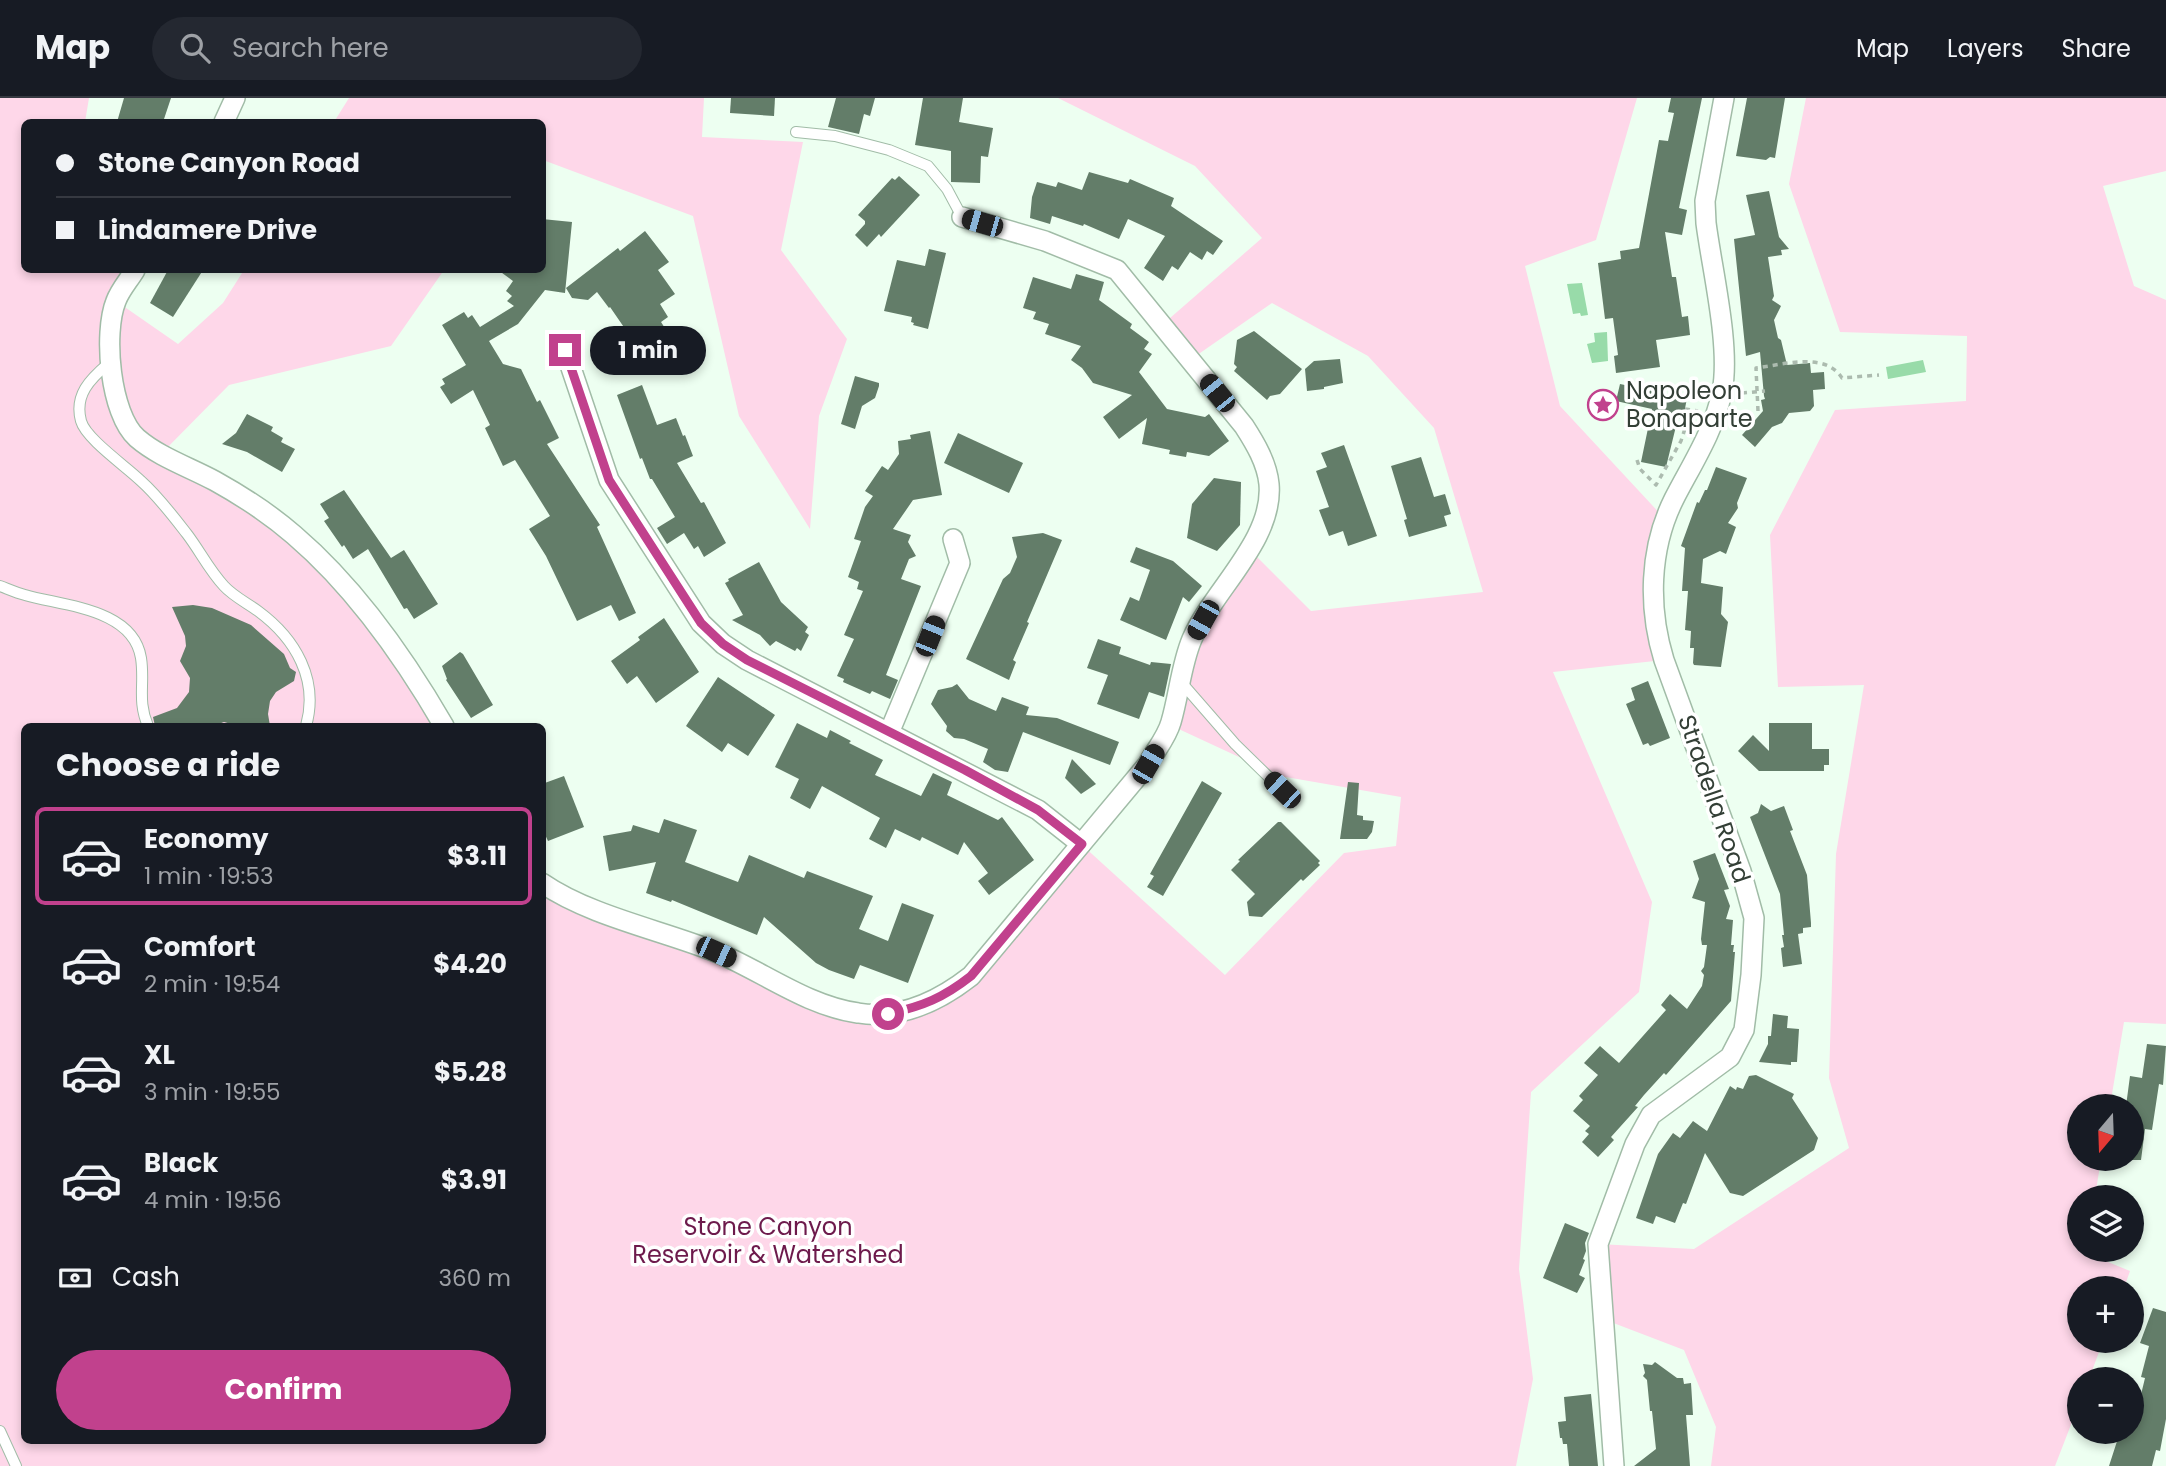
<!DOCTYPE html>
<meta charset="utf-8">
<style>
:root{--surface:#171b24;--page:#242831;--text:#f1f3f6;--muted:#9ea1a6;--line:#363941;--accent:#c1418d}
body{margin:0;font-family:Poppins,sans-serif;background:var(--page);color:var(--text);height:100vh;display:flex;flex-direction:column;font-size:26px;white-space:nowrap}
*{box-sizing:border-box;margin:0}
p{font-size:23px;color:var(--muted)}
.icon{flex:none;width:38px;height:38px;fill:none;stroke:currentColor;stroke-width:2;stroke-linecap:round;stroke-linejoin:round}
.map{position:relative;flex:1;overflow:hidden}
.side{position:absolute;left:21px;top:625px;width:525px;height:721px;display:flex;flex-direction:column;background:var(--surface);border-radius:10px;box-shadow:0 4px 10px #0003}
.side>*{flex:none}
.hud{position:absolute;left:21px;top:21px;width:525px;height:154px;border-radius:10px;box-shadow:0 4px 10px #0003;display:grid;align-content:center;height:154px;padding:0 35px;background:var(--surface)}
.needle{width:46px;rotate:199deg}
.buttons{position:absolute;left:2067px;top:996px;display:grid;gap:14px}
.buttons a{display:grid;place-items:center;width:77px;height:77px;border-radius:50%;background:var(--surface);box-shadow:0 4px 10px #0003;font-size:35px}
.end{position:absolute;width:32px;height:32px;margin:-16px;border:9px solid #c1418d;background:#fff;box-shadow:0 0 0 4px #fff}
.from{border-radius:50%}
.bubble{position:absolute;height:49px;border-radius:24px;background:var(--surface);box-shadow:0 4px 10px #0003;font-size:23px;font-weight:700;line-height:49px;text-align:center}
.car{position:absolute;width:21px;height:42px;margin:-21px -10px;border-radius:9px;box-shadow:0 0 5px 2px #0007;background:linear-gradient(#222 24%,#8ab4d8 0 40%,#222 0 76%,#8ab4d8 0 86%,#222 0)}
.hud b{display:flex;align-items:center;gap:24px;height:66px;font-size:26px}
.hud b+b{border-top:2px solid var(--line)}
.hud i{width:18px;height:18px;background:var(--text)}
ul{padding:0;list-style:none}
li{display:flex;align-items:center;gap:21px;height:98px;margin:0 14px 10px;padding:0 21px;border:4px solid transparent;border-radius:10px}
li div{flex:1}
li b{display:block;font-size:26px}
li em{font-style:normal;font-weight:700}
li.selected{border-color:var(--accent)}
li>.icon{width:63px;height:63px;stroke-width:1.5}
h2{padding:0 35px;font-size:32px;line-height:84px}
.pay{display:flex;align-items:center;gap:18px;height:77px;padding:0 35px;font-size:26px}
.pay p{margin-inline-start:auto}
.primary-button{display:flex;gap:14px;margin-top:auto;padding:14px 35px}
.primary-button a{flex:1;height:80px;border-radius:42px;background:var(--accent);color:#fff;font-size:28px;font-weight:700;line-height:80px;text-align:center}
header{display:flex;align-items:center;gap:42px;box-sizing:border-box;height:98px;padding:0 35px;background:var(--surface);border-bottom:2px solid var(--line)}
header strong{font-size:33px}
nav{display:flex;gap:38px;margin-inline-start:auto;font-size:24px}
.search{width:490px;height:63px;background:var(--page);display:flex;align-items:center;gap:18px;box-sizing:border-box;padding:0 24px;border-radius:38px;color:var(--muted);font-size:26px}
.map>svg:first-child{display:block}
.green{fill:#fed7e9}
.water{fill:#98dba9}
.building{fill:#637d69}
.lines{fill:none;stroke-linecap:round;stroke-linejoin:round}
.service-casing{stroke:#a1bca7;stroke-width:12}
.minor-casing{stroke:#a1bca7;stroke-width:22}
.path{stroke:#acbbaf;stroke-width:3.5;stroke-dasharray:5 5;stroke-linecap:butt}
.service{stroke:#fff;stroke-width:10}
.minor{stroke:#fff;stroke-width:19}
.route{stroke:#c1418d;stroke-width:9}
.labels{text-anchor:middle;stroke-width:7;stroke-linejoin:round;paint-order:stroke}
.poi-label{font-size:24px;fill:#333f36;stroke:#fff;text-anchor:start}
.street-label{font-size:24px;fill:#333f36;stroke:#fff}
.park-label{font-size:24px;fill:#6d1a4c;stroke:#fff}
</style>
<header>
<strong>Map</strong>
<div class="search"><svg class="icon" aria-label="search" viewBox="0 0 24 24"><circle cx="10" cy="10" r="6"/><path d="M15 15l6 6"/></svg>Search here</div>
<nav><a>Map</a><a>Layers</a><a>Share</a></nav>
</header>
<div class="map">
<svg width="2166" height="1368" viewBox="0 0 2166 1368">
<rect width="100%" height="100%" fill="#edfff1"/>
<g class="green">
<polygon points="0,0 89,0 85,24 24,24 24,172 135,172 116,203 178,246 223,205 244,172 444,172 391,248 229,287 161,356 217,384 343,485 444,628 24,628 24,1342 542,1342 543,785 858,915 949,895 1081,746 1225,877 1344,755 1396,748 1401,699 1280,678 1170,627 1192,542 1249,451 1311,513 1483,494 1434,330 1368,258 1272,205 1190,262 1162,227 1262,140 1195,68 1058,0 1637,0 1596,142 1525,168 1560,308 1665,421 1660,442 1664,562 1553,574 1652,804 1639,894 1531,994 1519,1171 1533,1281 1516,1368 0,1368"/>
<polygon points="349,0 704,0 702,39 803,44 781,152 847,241 819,318 810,431 739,318 693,118 543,62 542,24 334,24"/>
<polygon points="1806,0 2166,0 2166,73 2103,88 2134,188 2166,202 2166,926 2124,924 2110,1008 2079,1008 2079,1060 2101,1061 2095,1099 2079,1099 2079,1152 2086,1152 2086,1155 2130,1173 2124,1190 2079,1190 2079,1242 2103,1243 2089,1281 2079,1281 2079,1306 2055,1368 1711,1368 1716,1329 1684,1252 1603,1221 1598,1146 1694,1151 1849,1050 1829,980 1836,756 1864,587 1778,589 1770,437 1835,312 1966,303 1967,238 1840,234 1789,86"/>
</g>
<g class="water">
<polygon points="1582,185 1588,217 1581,218 1580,215 1573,216 1567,186"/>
<polygon points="1607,234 1608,263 1592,265 1587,246 1595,244 1594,235"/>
<polygon points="1923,262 1926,274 1888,281 1886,269"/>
</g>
<g class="building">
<polygon points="124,0 171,0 163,24 117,24"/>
<polygon points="731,0 775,0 774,18 730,15"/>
<polygon points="836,0 875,0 870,18 864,16 859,36 828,29"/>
<polygon points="923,0 963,0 959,24 993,30 988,59 981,58 980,85 951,84 951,53 915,47"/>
<polygon points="1671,0 1702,0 1679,110 1687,112 1682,137 1665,134 1672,179 1676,179 1682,219 1688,218 1690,237 1656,242 1660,269 1616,275 1614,258 1618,257 1613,220 1605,221 1598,165 1621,161 1620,153 1639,150 1659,42 1668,43 1674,15 1668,14"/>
<polygon points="1747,0 1785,0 1775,60 1770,59 1766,62 1736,58"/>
<polygon points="1089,74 1128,85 1130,81 1174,100 1171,108 1223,143 1213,157 1207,153 1202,162 1190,154 1178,172 1172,168 1163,183 1144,170 1165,138 1128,121 1119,141 1084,126 1083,128 1052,118 1050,126 1030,120 1032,99 1037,84 1056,89 1058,84 1082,92"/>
<polygon points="899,78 920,97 881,139 879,136 867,149 855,137 865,126 865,123 858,117 892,80 895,82"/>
<polygon points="1769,93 1779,139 1789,151 1781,152 1782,157 1768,159 1774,198 1772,202 1781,208 1774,222 1778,240 1781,242 1787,267 1810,265 1811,275 1824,274 1825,291 1813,292 1814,308 1810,313 1789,315 1782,325 1772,329 1755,349 1742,337 1763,313 1761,302 1765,301 1764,298 1760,254 1746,258 1734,141 1755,137 1746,97"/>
<polygon points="542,121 572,124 565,195 545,192 518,226 489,243 503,266 521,271 537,304 540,302 559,340 547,346 600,427 597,429 636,515 619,523 611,507 577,523 546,458 529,431 550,418 515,362 503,368 485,330 490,327 473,292 451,306 440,289 445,286 442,281 466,267 442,227 464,214 468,220 472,217 480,229 514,208 507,203 512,198 506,193 513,183 498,172 542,172"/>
<polygon points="645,133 669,164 658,172 675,196 660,206 668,219 661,224 679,252 642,277 620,245 630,238 610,209 609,210 597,194 588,202 572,200 566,190 618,150 620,153"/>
<polygon points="929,151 946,155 928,231 913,227 914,225 911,224 912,219 884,213 897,162 925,168"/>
<polygon points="168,172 203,172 173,219 150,205"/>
<polygon points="1076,176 1104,184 1099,202 1132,226 1130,230 1149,244 1144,251 1152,256 1139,274 1167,311 1205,319 1209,316 1229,343 1209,358 1187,354 1186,359 1169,356 1170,352 1142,346 1147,320 1119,341 1103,319 1132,297 1093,285 1082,270 1071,262 1081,248 1045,236 1049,226 1033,221 1036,214 1023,210 1033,179 1071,191"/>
<polygon points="1254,233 1302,271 1280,296 1270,298 1267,302 1234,273 1237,269 1234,266 1237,242"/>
<polygon points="1340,261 1343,285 1324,289 1324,291 1307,293 1305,271 1314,263"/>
<polygon points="855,278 879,285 879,288 875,300 862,308 855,331 841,326"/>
<polygon points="1620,286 1687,300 1683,321 1678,320 1666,369 1641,364 1652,311 1616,303"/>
<polygon points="642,287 657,327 676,320 683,338 685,337 693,358 677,365 701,405 704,404 726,445 704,459 698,448 694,451 684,435 667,446 657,430 675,419 652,381 650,381 642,360 640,361 617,297"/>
<polygon points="247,316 273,329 271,333 283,340 281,344 295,351 282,374 247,354 222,346 236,335"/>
<polygon points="930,333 942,397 913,402 893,431 911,437 908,444 916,458 909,461 901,481 921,488 886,577 898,582 890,601 872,593 870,596 843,584 844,581 837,578 854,541 844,537 863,493 857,491 859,484 848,479 861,443 854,441 865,409 873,398 865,393 882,368 888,372 899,356 898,343 911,341 910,337"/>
<polygon points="958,335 1023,365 1009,395 944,365"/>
<polygon points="1344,347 1377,438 1348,448 1343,433 1329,438 1319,412 1329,409 1316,373 1327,369 1321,355"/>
<polygon points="1421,359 1434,399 1445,396 1451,416 1444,418 1447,428 1409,439 1404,422 1407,421 1391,368"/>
<polygon points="1716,369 1747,380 1737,405 1738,410 1728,425 1736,429 1726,456 1720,453 1703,461 1701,485 1723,489 1721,516 1728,524 1721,569 1694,567 1693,565 1694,550 1690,550 1691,533 1685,532 1688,493 1682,493 1685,450 1681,448 1697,404 1699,405 1705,392 1707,392"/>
<polygon points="1214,380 1241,384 1240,427 1217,453 1187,440 1192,406"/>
<polygon points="344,392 391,460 404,452 438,506 414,521 407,510 404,511 368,451 353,461 344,447 342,449 324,423 329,420 320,406"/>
<polygon points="1043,435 1062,442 1027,524 1029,525 1013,562 1016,564 1009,582 966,561 1003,481 1010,475 1017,459 1012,439"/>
<polygon points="1136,449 1173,463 1202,488 1189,504 1183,499 1166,542 1120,522 1130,499 1139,503 1150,472 1130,464"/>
<polygon points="759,464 781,504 808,529 805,534 809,537 801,553 797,550 795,553 776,543 770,548 760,537 732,522 743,517 725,485 729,483 728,481"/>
<polygon points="193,507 212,510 251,527 284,556 290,570 296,574 294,583 276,594 270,603 268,616 270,628 238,628 224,624 213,628 155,628 153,619 177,610 189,594 190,580 180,563 186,548 185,538 172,509"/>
<polygon points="664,520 699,574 656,605 637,578 627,586 611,563 640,542 638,539"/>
<polygon points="1098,541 1121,549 1119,556 1150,567 1151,564 1171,566 1164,599 1149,594 1139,621 1097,606 1108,577 1087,570"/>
<polygon points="460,554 463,556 493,607 471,620 446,582 447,581 442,568"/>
<polygon points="718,579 775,617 748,658 728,645 722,654 686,628"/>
<polygon points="1648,583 1670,640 1650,648 1648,645 1643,647 1626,606 1635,602 1631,590"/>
<polygon points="957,586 969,601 996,613 1002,599 1029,609 1026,617 1057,620 1119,644 1110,667 1023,634 1008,674 995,672 983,664 988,651 964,641 954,640 946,633 947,628 931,606 938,592 952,589"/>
<polygon points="797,625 827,640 830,632 851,643 849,645 883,662 875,677 921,698 933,675 952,684 947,697 998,722 1002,719 1034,762 989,797 978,783 988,775 964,744 958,757 922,739 920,743 895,731 886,750 869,741 880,720 822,688 810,711 790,700 799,681 775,669"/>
<polygon points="1769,625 1812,625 1812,651 1829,651 1829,667 1824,667 1824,673 1759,673 1738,653 1753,637 1769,653"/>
<polygon points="1072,661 1096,686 1081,696 1065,680"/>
<polygon points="564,678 584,729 548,743 542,730 542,686"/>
<polygon points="1202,683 1222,695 1163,798 1147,789 1154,778 1150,776"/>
<polygon points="1348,684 1359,685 1357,717 1363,718 1363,722 1374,723 1372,734 1367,741 1340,741"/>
<polygon points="1761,706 1771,713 1784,708 1793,732 1790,733 1807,777 1811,825 1811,829 1803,830 1803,835 1798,836 1802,866 1783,869 1781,850 1784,849 1782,837 1784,837 1780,796 1750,719 1758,715"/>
<polygon points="664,721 697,732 685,764 738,784 749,757 804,780 807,773 873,798 859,831 888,843 902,805 934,817 908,885 860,867 854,881 829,872 816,865 764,819 757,837 672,802 671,804 646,795 656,764 609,773 603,738 631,733 633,727 659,735"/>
<polygon points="1278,724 1281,724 1320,763 1318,765 1320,767 1303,783 1301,781 1262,819 1249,818 1247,804 1255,796 1231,772 1240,763 1238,762"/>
<polygon points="1715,755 1729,791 1724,792 1730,808 1726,821 1733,822 1731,847 1734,847 1733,854 1735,854 1731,903 1666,977 1664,975 1644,997 1635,1008 1638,1009 1611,1039 1614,1042 1598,1059 1582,1044 1589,1036 1585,1033 1590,1028 1573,1013 1583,1002 1579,998 1598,977 1584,965 1600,948 1619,965 1666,912 1661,907 1670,896 1687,911 1702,888 1704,877 1701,873 1704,869 1707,847 1702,847 1701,841 1705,804 1692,800 1699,781 1693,763"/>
<polygon points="1773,916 1788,918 1787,930 1799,931 1797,964 1791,964 1791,967 1759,964 1768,946 1768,938 1771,938"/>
<polygon points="2147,946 2166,948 2163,987 2159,986 2152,1032 2145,1031 2141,1062 2132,1062 2132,1008 2126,1008 2130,978 2142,980"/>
<polygon points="1756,977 1794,996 1792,1000 1818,1040 1814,1052 1743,1098 1730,1095 1705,1055 1686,1106 1683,1105 1675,1125 1656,1118 1653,1126 1636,1120 1658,1056 1673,1035 1680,1040 1693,1023 1707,1033 1730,988 1736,992 1737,989 1743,991 1749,978"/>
<polygon points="1565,1125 1589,1135 1585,1145 1586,1153 1583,1161 1585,1162 1579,1177 1585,1180 1577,1195 1543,1180"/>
<polygon points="2153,1210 2166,1214 2166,1321 2160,1353 2156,1352 2152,1368 2109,1368 2120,1334 2132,1334 2145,1280 2141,1279 2149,1248 2140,1245"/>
<polygon points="1655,1264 1677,1280 1683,1280 1684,1286 1691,1285 1693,1317 1686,1317 1690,1368 1634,1368 1656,1351 1652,1313 1650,1313 1647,1282 1643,1278 1645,1275 1643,1266 1652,1267"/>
<polygon points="1591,1296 1598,1368 1569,1368 1567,1346 1563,1346 1562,1340 1560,1340 1558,1324 1566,1323 1564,1299"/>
</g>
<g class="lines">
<g class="service-casing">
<g id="service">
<polyline points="796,34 835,38 889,52 928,68 947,91 962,119"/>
<path d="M109 265C90 281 74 297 81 323 86 341 127 369 141 383 158 398 173 418 187 436 200 453 209 472 224 488 233 498 247 505 258 513 296 541 319 582 306 628"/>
<path d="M0 488C8 491 17 495 25 497 62 508 133 510 141 560 145 586 137 602 148 628"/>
<polyline points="1181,584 1235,646 1282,692"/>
<polyline points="0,1333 16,1368"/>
</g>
</g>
<g class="minor-casing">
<g id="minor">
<polyline points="224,24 235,0"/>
<path d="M135 172C129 182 120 192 116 203 103 235 110 316 137 340 159 359 189 369 215 383 242 398 271 417 294 437 356 490 404 559 444 628"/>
<polyline points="565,252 609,382 701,525 723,546 747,562 1038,712 1081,746"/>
<polyline points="889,635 960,465 953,441"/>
<path d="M542 785C590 818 661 832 716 854 762 873 807 908 858 915 900 922 939 903 971 878L1148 666C1155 653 1167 639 1171 624 1179 597 1181 567 1192 541 1213 492 1274 442 1269 386 1267 365 1255 345 1244 328L1117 172 1045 143 962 119"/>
<path d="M1614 1368 1598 1146 1635 1046 1651 1017 1730 959 1744 932 1751 877 1754 820 1741 773 1664 562C1648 510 1649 451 1674 401 1692 366 1714 333 1722 294 1731 249 1712 172 1706 125L1705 103 1724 0"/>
</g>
</g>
<g class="path">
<polyline points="1742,295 1765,293"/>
<polyline points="1685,311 1698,313"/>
<path d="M1758 313 1756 270C1782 267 1825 253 1842 280L1879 277"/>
<polyline points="1637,362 1640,371 1656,387 1681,343 1691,312"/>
</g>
<use href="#service" class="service"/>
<use href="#minor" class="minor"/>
</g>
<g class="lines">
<path class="route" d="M565 252 609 382 701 525 723 546 747 562 965 672 1038 712 1082 746 971 878C943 900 923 908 888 916"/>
</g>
<defs>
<g id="sight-ring" transform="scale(1.575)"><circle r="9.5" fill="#fff" stroke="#c1418d" stroke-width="1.5"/><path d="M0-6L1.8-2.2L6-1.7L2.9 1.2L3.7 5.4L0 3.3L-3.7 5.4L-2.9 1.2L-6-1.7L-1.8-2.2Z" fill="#c1418d"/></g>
</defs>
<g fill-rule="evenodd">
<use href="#sight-ring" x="1603" y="307"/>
</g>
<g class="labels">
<g class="poi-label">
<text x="1626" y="301">Napoleon<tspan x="1626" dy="28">Bonaparte</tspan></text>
</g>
<g class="street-label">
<text transform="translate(1714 701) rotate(71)" y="8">Stradella Road</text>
</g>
<g class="park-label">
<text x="768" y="1137">Stone Canyon<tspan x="768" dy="28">Reservoir &amp; Watershed</tspan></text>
</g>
</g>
</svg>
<div class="buttons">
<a><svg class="needle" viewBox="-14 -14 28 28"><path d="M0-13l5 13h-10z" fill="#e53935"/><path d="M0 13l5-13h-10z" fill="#9ea1a6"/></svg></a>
<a><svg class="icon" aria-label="layers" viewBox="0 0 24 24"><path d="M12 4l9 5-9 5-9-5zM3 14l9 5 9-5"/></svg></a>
<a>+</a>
<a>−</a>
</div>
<i class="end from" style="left:888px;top:916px"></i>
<i class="end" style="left:565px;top:252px"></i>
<div class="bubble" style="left:590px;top:228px;width:116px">1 min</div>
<i class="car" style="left:982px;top:125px;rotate:286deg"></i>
<i class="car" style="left:1217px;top:295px;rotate:321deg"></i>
<i class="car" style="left:1203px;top:522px;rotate:209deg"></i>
<i class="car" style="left:930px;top:538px;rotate:22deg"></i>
<i class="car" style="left:1148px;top:666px;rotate:30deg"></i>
<i class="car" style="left:1282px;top:692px;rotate:314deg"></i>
<i class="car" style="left:716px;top:854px;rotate:115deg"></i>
<div class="hud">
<b><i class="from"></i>Stone Canyon Road</b>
<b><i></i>Lindamere Drive</b>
</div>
<section class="side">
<h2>Choose a ride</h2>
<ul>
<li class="selected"><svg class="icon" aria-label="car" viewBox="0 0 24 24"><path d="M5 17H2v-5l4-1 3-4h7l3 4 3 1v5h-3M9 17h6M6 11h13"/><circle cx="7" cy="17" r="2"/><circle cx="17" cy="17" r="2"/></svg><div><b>Economy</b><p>1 min · 19:53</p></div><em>$3.11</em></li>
<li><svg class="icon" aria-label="car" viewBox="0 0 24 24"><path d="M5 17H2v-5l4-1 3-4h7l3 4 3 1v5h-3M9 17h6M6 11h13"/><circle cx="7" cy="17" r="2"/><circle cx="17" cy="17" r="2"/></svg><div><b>Comfort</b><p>2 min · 19:54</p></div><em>$4.20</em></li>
<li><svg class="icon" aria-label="car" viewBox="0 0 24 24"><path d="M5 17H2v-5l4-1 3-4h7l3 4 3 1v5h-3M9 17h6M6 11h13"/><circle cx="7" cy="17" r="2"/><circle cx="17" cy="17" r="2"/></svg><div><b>XL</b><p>3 min · 19:55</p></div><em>$5.28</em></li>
<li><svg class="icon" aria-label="car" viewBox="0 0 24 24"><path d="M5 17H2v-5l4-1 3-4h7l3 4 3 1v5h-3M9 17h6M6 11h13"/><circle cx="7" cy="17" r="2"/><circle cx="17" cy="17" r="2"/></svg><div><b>Black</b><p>4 min · 19:56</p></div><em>$3.91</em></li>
</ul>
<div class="pay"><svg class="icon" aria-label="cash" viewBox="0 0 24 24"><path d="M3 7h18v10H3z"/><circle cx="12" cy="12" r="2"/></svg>Cash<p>360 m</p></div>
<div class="primary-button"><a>Confirm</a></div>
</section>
</div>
